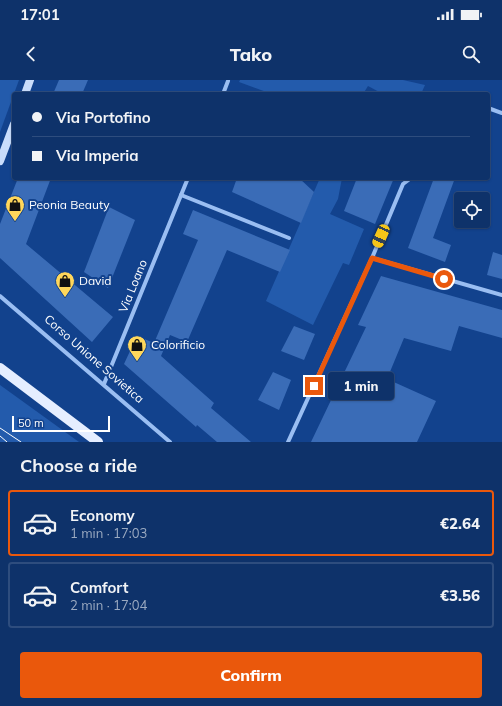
<!DOCTYPE html>
<meta charset="utf-8">
<style>
:root{--surface:#0e326a;--page:#173a70;--text:#f1f3f6;--muted:#9baac1;--line:#2e4d7e;--accent:#ea580c}
body{margin:0;font-family:Mulish,sans-serif;background:var(--page);color:var(--text);height:100vh;display:flex;flex-direction:column;font-size:15px;white-space:nowrap}
*{box-sizing:border-box;margin:0}
p{font-size:13px;color:var(--muted)}
.icon{flex:none;width:22px;height:22px;fill:none;stroke:currentColor;stroke-width:2;stroke-linecap:round;stroke-linejoin:round}
.map{position:relative;height:362px;overflow:hidden}
.drawer{display:flex;flex-direction:column;background:var(--surface);flex:1}
.drawer>*{flex:none}
.banner{position:absolute;left:12px;top:12px;width:478px;height:88px;border-radius:4px;box-shadow:0 1px 3px #0004,0 0 0 1px var(--line);display:grid;align-content:center;height:88px;padding:0 20px;background:var(--surface)}
.fabs{position:absolute;left:454px;top:112px;display:grid;gap:8px}
.fabs a{display:grid;place-items:center;width:36px;height:36px;border-radius:4px;background:var(--surface);box-shadow:0 1px 3px #0004,0 0 0 1px var(--line);font-size:20px}
.scale{position:absolute;left:12px;bottom:10px;width:98px;box-sizing:border-box;padding-left:4px;border:2px solid #fff;border-top:0;font-size:11px;line-height:14px;white-space:nowrap;color:#fff;-webkit-text-stroke:3px #12428d;paint-order:stroke}
.end{position:absolute;width:18px;height:18px;margin:-9px;border:5px solid #ea580c;background:#fff;box-shadow:0 0 0 2px #fff}
.from{border-radius:50%}
.bubble{position:absolute;height:28px;border-radius:4px;background:var(--surface);box-shadow:0 1px 3px #0004,0 0 0 1px var(--line);font-size:13px;font-weight:800;line-height:28px;text-align:center}
.car{position:absolute;width:12px;height:24px;margin:-12px -6px;border-radius:5px;box-shadow:0 0 3px 1px #0007;background:linear-gradient(#f5c518 24%,#345 0 40%,#f5c518 0 76%,#345 0 86%,#f5c518 0)}
.banner b{display:flex;align-items:center;gap:14px;height:38px;font-size:15px}
.banner b+b{border-top:1px solid var(--line)}
.banner i{width:10px;height:10px;background:var(--text)}
ul{padding:0;list-style:none}
li{display:flex;align-items:center;gap:12px;height:66px;margin:0 8px 6px;padding:0 12px;border:2px solid var(--line);border-radius:4px}
li div{flex:1}
li b{display:block;font-size:15px}
li em{font-style:normal;font-weight:800}
li.active{border-color:var(--accent)}
li>.icon{width:36px;height:36px;stroke-width:1.5}
h2{padding:0 20px;font-size:18px;line-height:48px}
.primary-button{display:flex;gap:8px;margin-top:auto;padding:8px 20px}
.primary-button a{flex:1;height:46px;border-radius:4px;background:var(--accent);color:#fff;font-size:16px;font-weight:800;line-height:46px;text-align:center}
.status{display:flex;justify-content:space-between;align-items:center;height:28px;padding:0 20px;background:var(--surface);direction:ltr}
.status svg{height:11px;fill:currentColor}
header{display:flex;justify-content:space-between;align-items:center;height:52px;padding:0 20px;background:var(--surface);font-size:18px;font-weight:800}
.map>svg:first-child{display:block}
.green{fill:#235bac}
.building{fill:#3a6cb7}
.lines{fill:none;stroke-linecap:round;stroke-linejoin:round}
.minor{stroke:#9abef2;stroke-width:4}
.secondary{stroke:#c9ddfc;stroke-width:8}
.primary{stroke:#e5eeff;stroke-width:10}
.tram{stroke:#fff;stroke-width:1}
.route{stroke:#ea580c;stroke-width:5}
.labels{text-anchor:middle;stroke-width:4;stroke-linejoin:round;paint-order:stroke}
.poi-label{font-size:12px;fill:#fff;stroke:#12428d;text-anchor:start}
.street-label{font-size:12px;fill:#fff;stroke:#12428d}
</style>
<div class="status"><b>17:01</b><svg viewBox="0 0 49 12"><path d="M0 12V9h3v3zM5 12V6h3v6zM10 12V3h3v9zM15 12V0h3v12zM26 1h20v11H26zM47 4h2v5h-2z"/></svg></div>
<header><svg class="icon" aria-label="back" viewBox="0 0 24 24"><path d="M15 5l-7 7 7 7"/></svg>Tako<svg class="icon" aria-label="search" viewBox="0 0 24 24"><circle cx="10" cy="10" r="6"/><path d="M15 15l6 6"/></svg></header>
<div class="map">
<svg width="502" height="362" viewBox="0 0 502 362">
<rect width="100%" height="100%" fill="#12428d"/>
<g class="green">
<polygon points="0,0 19,0 0,52"/>
<polygon points="240,0 403,0 425,5 421,14 383,14 368,6 363,14 272,14 239,2"/>
<polygon points="320,98 342,98 338,119 330,134 364,149 349,185 343,183 313,245 266,221"/>
<polygon points="0,305 79,362 0,362"/>
</g>
<g class="building">
<polygon points="59,0 88,0 82,14 53,14"/>
<polygon points="18,98 51,98 26,164 113,237 92,262 0,178 0,144"/>
<polygon points="237,98 299,98 314,112 301,143 232,112"/>
<polygon points="357,98 394,98 375,144 344,131"/>
<polygon points="434,98 455,98 433,158 451,165 445,182 408,168"/>
<polygon points="109,127 135,140 108,208 84,192"/>
<polygon points="193,130 290,170 280,192 227,170 187,262 170,255 161,276 214,323 211,328 251,362 217,362 197,345 196,347 124,284 137,256 154,263 198,160 183,154"/>
<polygon points="493,172 502,175 502,199 487,195"/>
<polygon points="381,196 502,230 502,258 459,246 451,271 404,258 387,299 436,321 417,362 311,362 366,247 358,245"/>
<polygon points="294,246 315,254 304,280 281,271"/>
<polygon points="273,292 291,300 279,330 258,320"/>
</g>
<g class="lines">
<g class="minor">
<polyline points="223,14 228,1"/>
<polyline points="488,28 502,33"/>
<polyline points="181,115 289,158"/>
<polyline points="372,178 502,215"/>
<polyline points="0,216 170,362"/>
<polyline points="104,304 188,98"/>
<polyline points="288,362 372,178 403,104 411,98"/>
</g>
<g class="secondary">
<polyline points="25,14 30,0"/>
<polyline points="0,81 14,44"/>
</g>
<polyline class="primary" points="0,288 98,362"/>
<g class="tram">
<polyline points="0,348 21,362"/>
<polyline points="0,356 7,362"/>
</g>
</g>
<g class="lines">
<polyline class="route" points="314,306 372,178 444,199"/>
</g>
<defs>
<g id="shop-pin" transform="scale(1)"><path d="M0 17L-7.5 6A9.5 9.5 0 1 1 7.5 6Z" fill="#ffd75b" stroke="#12428d"/><path d="M-5-2.5h2.3a2.7 3.5 0 0 1 5.4 0H5L5.5 6h-11ZM-1.5-2.5h3a1.5 2.3 0 0 0-3 0Z" fill="#111"/></g>
</defs>
<g fill-rule="evenodd">
<use href="#shop-pin" x="15" y="125"/>
<use href="#shop-pin" x="65" y="201"/>
<use href="#shop-pin" x="137" y="265"/>
</g>
<g class="labels">
<g class="poi-label">
<text x="29" y="129">Peonia Beauty</text>
<text x="79" y="205">David</text>
<text x="151" y="269">Colorificio</text>
</g>
<g class="street-label">
<text transform="translate(133 206) rotate(-68)" y="4">Via Loano</text>
<text transform="translate(94 279) rotate(41)" y="4">Corso Unione Sovietica</text>
</g>
</g>
</svg>
<div class="fabs">
<a><svg class="icon" aria-label="locate" viewBox="0 0 24 24"><circle cx="12" cy="12" r="6"/><path d="M12 2v4M12 18v4M2 12h4M18 12h4"/></svg></a>
</div>
<div class="scale">50 m</div>
<i class="end from" style="left:444px;top:199px"></i>
<i class="end" style="left:314px;top:306px"></i>
<div class="bubble" style="left:328px;top:292px;width:66px">1 min</div>
<i class="car" style="left:381px;top:156px;rotate:204deg"></i>
<div class="banner">
<b><i class="from"></i>Via Portofino</b>
<b><i></i>Via Imperia</b>
</div>
</div>
<section class="drawer">
<h2>Choose a ride</h2>
<ul>
<li class="active"><svg class="icon" aria-label="car" viewBox="0 0 24 24"><path d="M5 17H2v-5l4-1 3-4h7l3 4 3 1v5h-3M9 17h6M6 11h13"/><circle cx="7" cy="17" r="2"/><circle cx="17" cy="17" r="2"/></svg><div><b>Economy</b><p>1 min · 17:03</p></div><em>€2.64</em></li>
<li><svg class="icon" aria-label="car" viewBox="0 0 24 24"><path d="M5 17H2v-5l4-1 3-4h7l3 4 3 1v5h-3M9 17h6M6 11h13"/><circle cx="7" cy="17" r="2"/><circle cx="17" cy="17" r="2"/></svg><div><b>Comfort</b><p>2 min · 17:04</p></div><em>€3.56</em></li>
</ul>
<div class="primary-button"><a>Confirm</a></div>
</section>
